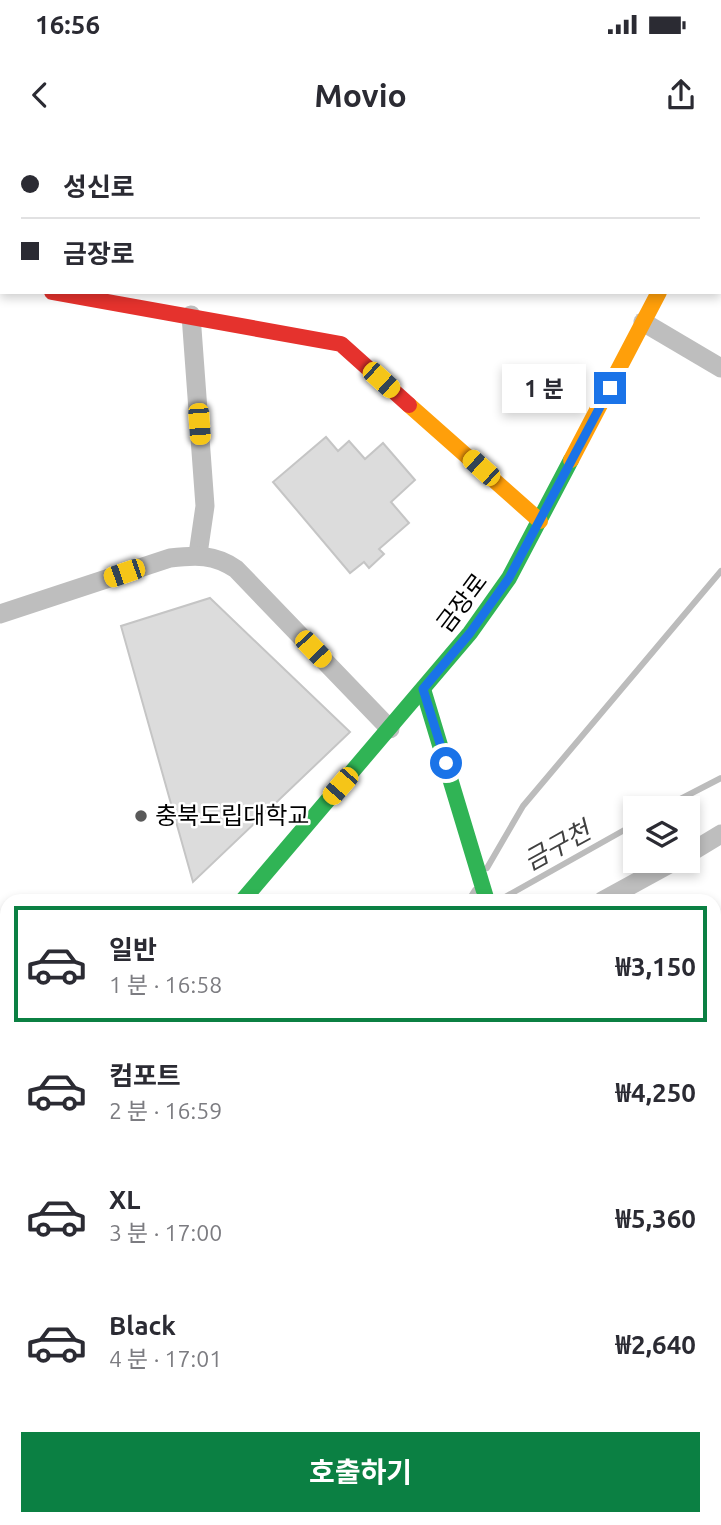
<!DOCTYPE html>
<html lang="ko">
<meta charset="utf-8">
<style>
:root{--surface:#fff;--page:#f7f7f7;--text:#2b2b33;--muted:#7c7c81;--line:#e1e1e2;--accent:#0b8043}
body{margin:0;font-family:Ubuntu,"Noto Sans KR",sans-serif;background:var(--page);color:var(--text);height:100vh;display:flex;flex-direction:column;font-size:26px;white-space:nowrap}
*{box-sizing:border-box;margin:0}
p{font-size:23px;color:var(--muted)}
.icon{flex:none;width:38px;height:38px;fill:none;stroke:currentColor;stroke-width:2;stroke-linecap:round;stroke-linejoin:round}
.map{position:relative;flex:1;overflow:hidden}
.panel{position:absolute;left:0px;top:754px;width:721px;height:632px;display:flex;flex-direction:column;background:var(--surface);border-radius:21px 21px 0 0;box-shadow:0 4px 10px #0003}
.panel>*{flex:none}
.hud{position:absolute;left:0px;top:0px;width:721px;height:154px;box-shadow:0 4px 10px #0003;display:grid;align-content:center;height:154px;padding:0 21px;background:var(--surface)}
.controls{position:absolute;left:623px;top:656px;display:grid;gap:14px}
.controls a{display:grid;place-items:center;width:77px;height:77px;border-radius:0px;background:var(--surface);box-shadow:0 4px 10px #0003;font-size:35px}
.end{position:absolute;width:32px;height:32px;margin:-16px;border:9px solid #1a73e8;background:#fff;box-shadow:0 0 0 4px #fff}
.from{border-radius:50%}
.bubble{position:absolute;height:49px;border-radius:0px;background:var(--surface);box-shadow:0 4px 10px #0003;font-size:23px;font-weight:700;line-height:49px;text-align:center}
.car{position:absolute;width:21px;height:42px;margin:-21px -10px;border-radius:9px;box-shadow:0 0 5px 2px #0007;background:linear-gradient(#f5c518 24%,#345 0 40%,#f5c518 0 76%,#345 0 86%,#f5c518 0)}
.hud b{display:flex;align-items:center;gap:24px;height:66px;font-size:26px}
.hud b+b{border-top:2px solid var(--line)}
.hud i{width:18px;height:18px;background:var(--text)}
ul{padding:12px 0 0;list-style:none}
li{display:flex;align-items:center;gap:21px;height:116px;margin:0 14px 10px;padding:0 7px;border:4px solid transparent;border-radius:0px}
li div{flex:1}
li b{display:block;font-size:26px}
li em{font-style:normal;font-weight:700}
li.selected{border-color:var(--accent)}
li>.icon{width:63px;height:63px;stroke-width:1.5}
.button{display:flex;gap:14px;margin-top:auto;padding:14px 21px}
.button a{flex:1;height:80px;border-radius:0px;background:var(--accent);color:#fff;font-size:28px;font-weight:700;line-height:80px;text-align:center}
.status{display:flex;justify-content:space-between;align-items:center;height:49px;padding:0 35px;background:var(--surface);direction:ltr}
.status svg{height:19px;fill:currentColor}
header{display:flex;justify-content:space-between;align-items:center;height:91px;padding:0 21px;background:var(--surface);font-size:32px;font-weight:700}
.map>svg:first-child{display:block}
.lines{fill:none;stroke-linecap:round;stroke-linejoin:round}
.stream{stroke:#bcbcbc;stroke-width:6}
.building{fill:#dcdcdc;stroke:#c5c5c5;stroke-width:2}
.street{stroke:#bebebe;stroke-width:19}
.fast{stroke:#30b455;stroke-width:16}
.slow{stroke:#ff9f0a;stroke-width:16}
.jam{stroke:#e5322d;stroke-width:16}
.route{stroke:#1a73e8;stroke-width:9}
.poi-dot{fill:#595959;stroke:#fff;stroke-width:2.5}
.labels{text-anchor:middle;stroke-width:5;stroke-linejoin:round;paint-order:stroke}
.street-label{font-size:24px;fill:#000;stroke:#fff}
.poi-label{font-size:24px;fill:#000;stroke:#fff;text-anchor:start}
.water-label{font-size:26px;font-style:italic;fill:#404040;stroke:#fff}
</style>
<div class="status"><b>16:56</b><svg viewBox="0 0 49 12"><path d="M0 12V9h3v3zM5 12V6h3v6zM10 12V3h3v9zM15 12V0h3v12zM26 1h20v11H26zM47 4h2v5h-2z"/></svg></div>
<header><svg class="icon" aria-label="back" viewBox="0 0 24 24"><path d="M15 5l-7 7 7 7"/></svg>Movio<svg class="icon" aria-label="share" viewBox="0 0 24 24"><path d="M12 15V3M7 8l5-5 5 5M5 13v7h14v-7"/></svg></header>
<div class="map">
<svg width="721" height="1385" viewBox="0 0 721 1385">
<rect width="100%" height="100%" fill="#fff"/>
<g class="lines">
<g class="stream">
<polyline points="663,668 721,638"/>
<polyline points="487,728 523,666 721,431"/>
<polyline points="468,761 475,750"/>
<polyline points="498,761 635,684"/>
<polyline points="0,933 7,932"/>
</g>
</g>
<g class="building">
<polygon points="326,297 338,311 349,301 365,319 383,303 415,340 391,362 409,383 379,409 384,414 369,428 364,422 350,433 273,342"/>
<polygon points="210,458 350,592 193,742 121,486"/>
<polygon points="721,868 721,908 714,912 714,872"/>
<polygon points="0,1196 7,1199 7,1228 0,1225"/>
<polygon points="27,1379 85,1379 91,1381 91,1385 25,1385"/>
<polygon points="227,1379 263,1379 261,1385 226,1385"/>
</g>
<g class="lines">
<g class="street">
<polyline points="0,142 2,143"/>
<polyline points="191,175 205,366 198,414"/>
<polyline points="643,182 721,228"/>
<path d="M0 474 170 418C196 415 214 414 236 429L390 589"/>
<polyline points="688,714 721,694"/>
<polyline points="602,761 675,721"/>
<polyline points="714,943 721,939"/>
<polyline points="0,979 7,978"/>
<polyline points="0,1122 7,1124"/>
<polyline points="714,1182 721,1179"/>
<polyline points="0,1335 7,1337"/>
<polyline points="714,1351 721,1338"/>
<polyline points="0,1371 7,1354"/>
<polyline points="144,1379 163,1385"/>
<polyline points="102,1385 102,1379"/>
<polyline points="290,1385 290,1379"/>
<polyline points="349,1385 359,1379"/>
<polyline points="690,1385 695,1379"/>
</g>
<g class="fast">
<polyline points="719,48 721,45"/>
<polyline points="423,549 487,761"/>
<polyline points="242,761 470,493 509,438 571,320"/>
<polyline points="0,856 7,855"/>
<polyline points="671,1379 673,1385"/>
</g>
<g class="slow">
<polyline points="409,265 540,381"/>
<polyline points="571,320 659,152"/>
</g>
<polyline class="jam" points="52,152 341,204 409,265"/>
</g>
<g class="lines">
<polyline class="route" points="446,623 423,549 470,493 509,438 610,248"/>
</g>
<circle class="poi-dot" cx="141" cy="676" r="7"/>
<g class="labels">
<g class="street-label">
<text transform="translate(462 463) rotate(-53)" y="8">금장로</text>
</g>
<g class="poi-label">
<text x="155" y="684">충북도립대학교</text>
</g>
<g class="water-label">
<text transform="translate(557 706) rotate(-29)" y="9">금구천</text>
</g>
</g>
</svg>
<div class="controls">
<a><svg class="icon" aria-label="layers" viewBox="0 0 24 24"><path d="M12 4l9 5-9 5-9-5zM3 14l9 5 9-5"/></svg></a>
</div>
<i class="end from" style="left:446px;top:623px"></i>
<i class="end" style="left:610px;top:248px"></i>
<div class="bubble" style="left:502px;top:224px;width:84px">1 분</div>
<i class="car" style="left:381px;top:240px;rotate:132deg"></i>
<i class="car" style="left:199px;top:284px;rotate:176deg"></i>
<i class="car" style="left:481px;top:328px;rotate:312deg"></i>
<i class="car" style="left:124px;top:433px;rotate:251deg"></i>
<i class="car" style="left:313px;top:509px;rotate:136deg"></i>
<i class="car" style="left:340px;top:646px;rotate:221deg"></i>
<div class="hud">
<b><i class="from"></i>성신로</b>
<b><i></i>금장로</b>
</div>
<section class="panel">
<ul>
<li class="selected"><svg class="icon" aria-label="car" viewBox="0 0 24 24"><path d="M5 17H2v-5l4-1 3-4h7l3 4 3 1v5h-3M9 17h6M6 11h13"/><circle cx="7" cy="17" r="2"/><circle cx="17" cy="17" r="2"/></svg><div><b>일반</b><p>1 분 · 16:58</p></div><em>₩3,150</em></li>
<li><svg class="icon" aria-label="car" viewBox="0 0 24 24"><path d="M5 17H2v-5l4-1 3-4h7l3 4 3 1v5h-3M9 17h6M6 11h13"/><circle cx="7" cy="17" r="2"/><circle cx="17" cy="17" r="2"/></svg><div><b>컴포트</b><p>2 분 · 16:59</p></div><em>₩4,250</em></li>
<li><svg class="icon" aria-label="car" viewBox="0 0 24 24"><path d="M5 17H2v-5l4-1 3-4h7l3 4 3 1v5h-3M9 17h6M6 11h13"/><circle cx="7" cy="17" r="2"/><circle cx="17" cy="17" r="2"/></svg><div><b>XL</b><p>3 분 · 17:00</p></div><em>₩5,360</em></li>
<li><svg class="icon" aria-label="car" viewBox="0 0 24 24"><path d="M5 17H2v-5l4-1 3-4h7l3 4 3 1v5h-3M9 17h6M6 11h13"/><circle cx="7" cy="17" r="2"/><circle cx="17" cy="17" r="2"/></svg><div><b>Black</b><p>4 분 · 17:01</p></div><em>₩2,640</em></li>
</ul>
<div class="button"><a>호출하기</a></div>
</section>
</div>
